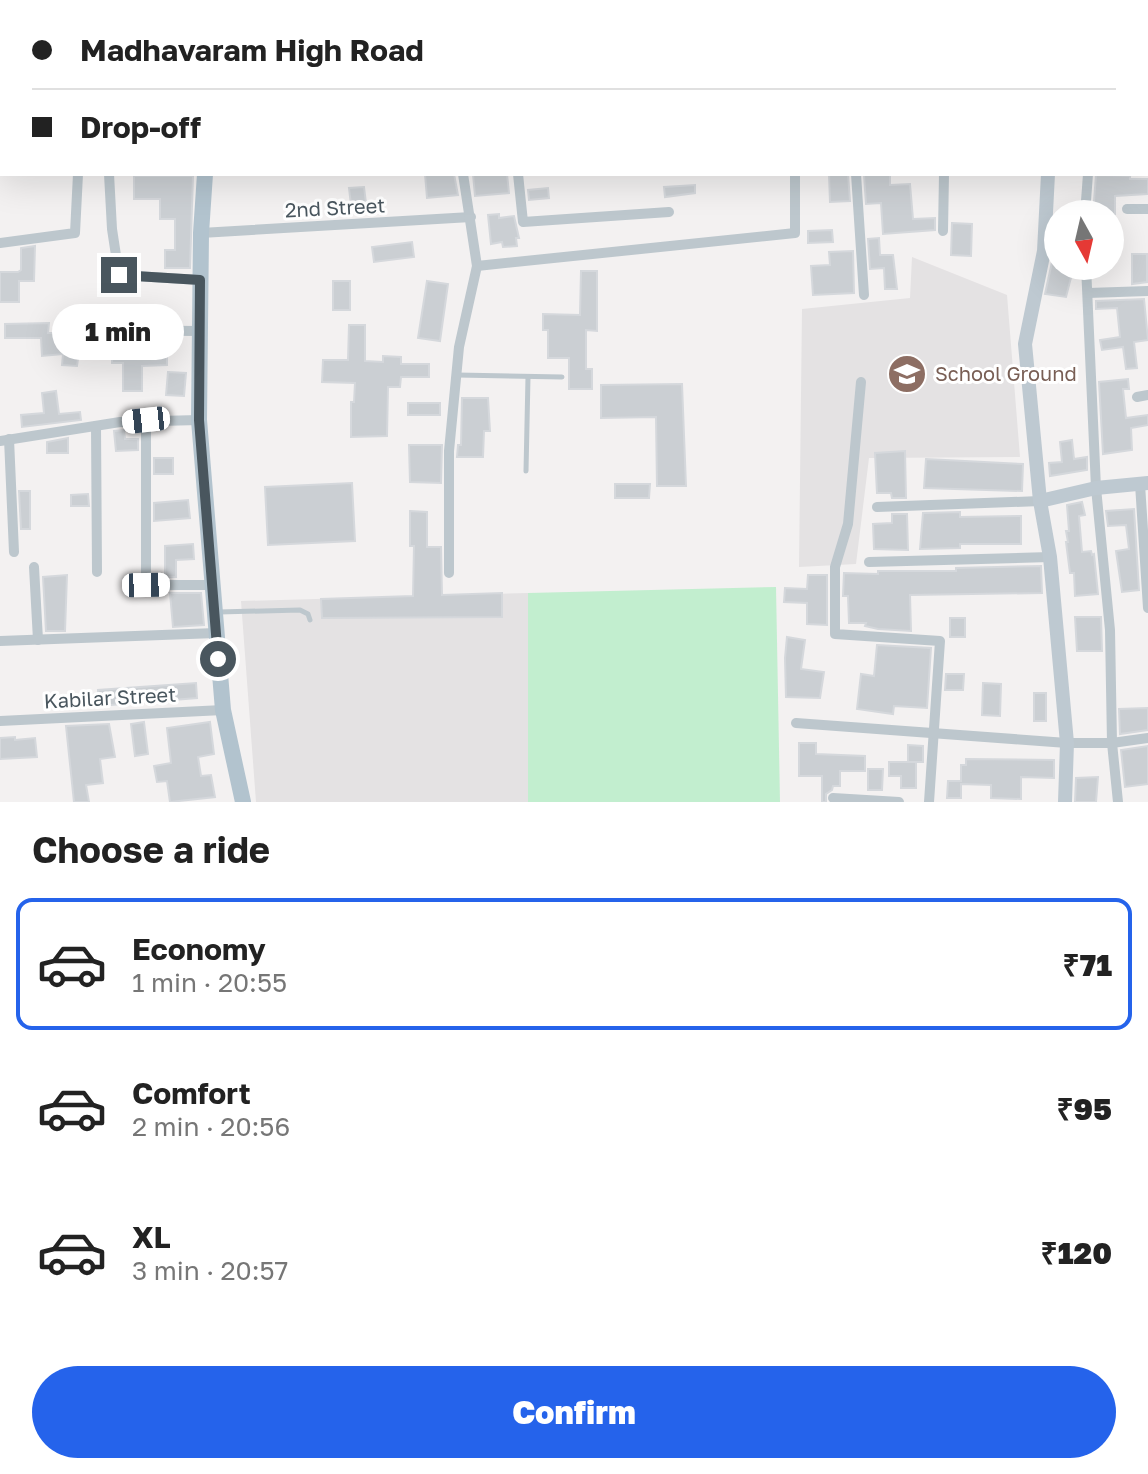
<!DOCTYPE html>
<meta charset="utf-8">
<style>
:root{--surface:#fff;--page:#f6f6f6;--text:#222;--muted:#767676;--line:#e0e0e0;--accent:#2563eb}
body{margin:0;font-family:"Golos Text",sans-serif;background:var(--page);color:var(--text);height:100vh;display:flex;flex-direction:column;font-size:30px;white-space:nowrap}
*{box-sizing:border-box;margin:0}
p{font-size:26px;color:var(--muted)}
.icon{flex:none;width:44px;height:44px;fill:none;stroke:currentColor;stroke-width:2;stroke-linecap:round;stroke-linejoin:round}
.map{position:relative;height:802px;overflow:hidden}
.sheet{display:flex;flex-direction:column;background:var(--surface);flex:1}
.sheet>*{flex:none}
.guide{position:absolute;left:0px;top:0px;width:1148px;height:176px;box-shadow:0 8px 32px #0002;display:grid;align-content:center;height:176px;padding:0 32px;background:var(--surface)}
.needle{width:52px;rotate:172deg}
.fabs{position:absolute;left:1044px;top:200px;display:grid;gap:16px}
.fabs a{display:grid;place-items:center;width:80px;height:80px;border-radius:50%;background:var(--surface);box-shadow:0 8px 32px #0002;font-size:40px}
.end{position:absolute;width:36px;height:36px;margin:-18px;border:10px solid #49565e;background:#fff;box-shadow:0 0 0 4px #fff}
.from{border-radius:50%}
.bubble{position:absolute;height:56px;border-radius:28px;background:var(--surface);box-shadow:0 8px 32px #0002;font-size:26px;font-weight:800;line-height:56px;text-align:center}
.car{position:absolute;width:24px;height:48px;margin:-24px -12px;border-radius:10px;box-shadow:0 0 6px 2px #0007;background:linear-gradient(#fff 24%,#345 0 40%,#fff 0 76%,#345 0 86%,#fff 0)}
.guide b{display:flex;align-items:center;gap:28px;height:76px;font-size:30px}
.guide b+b{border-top:2px solid var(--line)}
.guide i{width:20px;height:20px;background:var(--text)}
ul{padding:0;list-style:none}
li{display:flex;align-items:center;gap:24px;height:132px;margin:0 16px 12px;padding:0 16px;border:4px solid transparent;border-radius:16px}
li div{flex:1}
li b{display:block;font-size:30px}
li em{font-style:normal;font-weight:800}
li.current{border-color:var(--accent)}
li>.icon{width:72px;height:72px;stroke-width:1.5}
h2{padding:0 32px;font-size:36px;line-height:96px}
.button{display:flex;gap:16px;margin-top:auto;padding:16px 32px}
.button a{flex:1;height:92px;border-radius:48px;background:var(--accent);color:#fff;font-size:32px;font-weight:800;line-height:92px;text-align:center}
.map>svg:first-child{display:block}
.education{fill:#e4e2e3}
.green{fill:#c2eecf}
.building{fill:#cbcfd3;stroke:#d5d8dc;stroke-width:2}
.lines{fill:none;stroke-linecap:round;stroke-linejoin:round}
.lane{stroke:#bdc7cd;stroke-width:5}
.street{stroke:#bdc7cd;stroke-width:10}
.secondary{stroke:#bec9d1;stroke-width:14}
.primary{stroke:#b2c3ce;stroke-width:16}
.route{stroke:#49565e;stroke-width:10}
.labels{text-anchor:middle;stroke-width:6;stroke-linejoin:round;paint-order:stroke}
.street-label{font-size:20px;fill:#49565e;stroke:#fff}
.education-label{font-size:20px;fill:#785e54;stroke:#fff;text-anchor:start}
</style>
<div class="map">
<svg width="1148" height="802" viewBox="0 0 1148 802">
<rect width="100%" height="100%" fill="#f3f1f1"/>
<g class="education">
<polygon points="912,257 1007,295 1020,457 869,458 856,564 799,567 802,309 910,298"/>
<polygon points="528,593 528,802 256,802 241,601"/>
</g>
<polygon class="green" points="776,587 780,802 528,802 528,593"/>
<g class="building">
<polygon points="425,174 454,174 458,195 427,198"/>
<polygon points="473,174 507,174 509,193 475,196"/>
<polygon points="829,174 848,174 850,201 830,202"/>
<polygon points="890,174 890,185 910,184 913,219 935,218 935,230 883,234 881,203 866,204 864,175"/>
<polygon points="1096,175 1130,176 1130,179 1148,179 1148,194 1115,196 1115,214 1093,214"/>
<polygon points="134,176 193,176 190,268 165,268 165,250 175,250 175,219 160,219 160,199 134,199"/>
<polygon points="695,185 695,193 665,197 664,187"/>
<polygon points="364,187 366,203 351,205 349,188"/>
<polygon points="548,188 549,198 529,200 528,190"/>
<polygon points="499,214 499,218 514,216 519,238 516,238 517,246 503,247 502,242 491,244 488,215"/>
<polygon points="952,223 972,224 971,256 951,255"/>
<polygon points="832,230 833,242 808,243 808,231"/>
<polygon points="879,238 880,255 893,255 897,289 885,289 884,268 870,269 868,239"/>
<polygon points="412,242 414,257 374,262 372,247"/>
<polygon points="35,246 34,281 19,281 19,302 0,302 0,272 18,272 21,270 21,248"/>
<polygon points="853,251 854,293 813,295 811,266 830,265 829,252"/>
<polygon points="1132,254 1147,254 1147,282 1132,284"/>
<polygon points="1052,262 1058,263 1058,266 1074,266 1066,297 1045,294"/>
<polygon points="581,271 597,271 597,331 586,330 586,369 592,369 592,389 569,389 569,358 548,358 548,330 543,330 543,314 580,315"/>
<rect x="333" y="281" width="17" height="29"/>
<polygon points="427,281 448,284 440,341 418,338"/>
<polygon points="1144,299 1148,340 1134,342 1137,368 1126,369 1123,347 1102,350 1100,340 1120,337 1117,308 1096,309 1096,301"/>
<polygon points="49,323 48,333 58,333 64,338 81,338 77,366 62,365 63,354 42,356 41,338 5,338 5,324"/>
<polygon points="349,325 365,325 365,361 383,362 383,356 401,357 401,364 429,364 429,377 401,377 400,387 388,387 387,436 351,437 351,402 354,402 355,383 322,382 323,360 348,360"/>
<polygon points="112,338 136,339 136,354 167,353 167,365 142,366 142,391 123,391 123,363 112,363"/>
<polygon points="168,372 186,373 184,396 166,395"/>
<polygon points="1128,379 1129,389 1123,389 1126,418 1148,415 1148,425 1131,428 1132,450 1103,454 1099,382"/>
<polygon points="682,384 686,486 657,486 656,417 601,418 601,385"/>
<polygon points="56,391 59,414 80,412 81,420 22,427 21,415 44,413 42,393"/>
<polygon points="462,398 488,398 490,431 484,431 483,457 457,457 458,445 461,445"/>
<rect x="408" y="403" width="32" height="12"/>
<polygon points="124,430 125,439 138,439 138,450 116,451 114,431"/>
<polygon points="68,438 68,453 47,453 47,442"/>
<polygon points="1072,440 1074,459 1087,457 1087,470 1050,476 1049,463 1062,462 1060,442"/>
<polygon points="409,445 442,445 441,483 410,482"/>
<polygon points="905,451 906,498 892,498 891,493 877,493 875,453"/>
<rect x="154" y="458" width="19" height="16"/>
<polygon points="926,459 1023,464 1022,491 924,488"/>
<polygon points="352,483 355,541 268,545 265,487"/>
<polygon points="615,484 650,484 649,498 615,498"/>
<polygon points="19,491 30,491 30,529 21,529"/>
<polygon points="88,494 89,506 71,506 71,495"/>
<polygon points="188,500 190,518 154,521 154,503"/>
<polygon points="1082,502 1085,515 1079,516 1082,552 1091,551 1092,555 1094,554 1098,594 1075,596 1074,573 1070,573 1066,542 1068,542 1066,531 1069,531 1067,505"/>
<polygon points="1134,509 1139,590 1122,592 1116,551 1129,549 1126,525 1108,526 1106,511"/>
<polygon points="410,511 427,512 427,547 441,547 442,595 502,593 502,617 322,618 321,599 413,596 414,546 410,546"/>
<polygon points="960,512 960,517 1021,516 1021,544 960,544 960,548 920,549 923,513"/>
<polygon points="892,514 907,514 908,550 874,549 873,524 892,523"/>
<polygon points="193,544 194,559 176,560 176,577 165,577 165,546"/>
<polygon points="1041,566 1042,593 910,595 911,631 878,629 865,626 866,623 849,623 848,596 843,596 844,573 878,574 878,571 956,571 956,568"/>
<polygon points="67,575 65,631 46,631 43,577"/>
<polygon points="808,575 827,575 827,625 807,624 807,603 784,602 785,588 807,589"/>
<polygon points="170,593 201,593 204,625 173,627"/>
<polygon points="1075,617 1101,617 1102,651 1077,651"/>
<rect x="950" y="618" width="15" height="19"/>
<polygon points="787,637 805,640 801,669 824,672 820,698 786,697 785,658"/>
<polygon points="877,645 931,648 927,708 894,706 893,714 857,709 861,674 874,676"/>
<polygon points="946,674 964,674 963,690 945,690"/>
<polygon points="196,683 197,698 99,706 98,690"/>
<polygon points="983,683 1001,684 1000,716 982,715"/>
<rect x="1034" y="693" width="12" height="28"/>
<polygon points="1148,708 1148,730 1120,734 1119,709"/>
<polygon points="144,722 148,754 135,756 131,724"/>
<polygon points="210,722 214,754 198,757 201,776 211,775 215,797 170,802 167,781 157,782 154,766 171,763 167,728"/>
<polygon points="109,724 115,757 100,759 103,783 86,785 89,802 74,802 66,726"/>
<polygon points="15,737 15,740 35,738 37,757 0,759 0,738"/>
<polygon points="799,743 816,743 816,754 865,756 865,771 840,771 840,786 833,786 832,790 826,794 826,802 822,802 822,776 799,776"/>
<polygon points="908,745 923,746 923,762 908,762"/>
<polygon points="1148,746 1148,784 1125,787 1121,750"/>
<polygon points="966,759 1054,760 1054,778 1021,777 1021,799 991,798 991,785 961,784 961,798 947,798 948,781 961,781 961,765 966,765"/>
<polygon points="889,762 916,762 916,788 901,788 901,776 889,776"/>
<polygon points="868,769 883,769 882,790 868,790"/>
<polygon points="1098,777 1096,802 1075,802 1076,778"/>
</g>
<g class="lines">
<g class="lane">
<polyline points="457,375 562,377"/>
<polyline points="526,471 528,377"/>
<polyline points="219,612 300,610 308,614 310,620"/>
</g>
<g class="street">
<polyline points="69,0 70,2"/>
<polyline points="401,0 401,2"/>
<polyline points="845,0 845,2"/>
<polyline points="1092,0 1092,2"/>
<polyline points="791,2 791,0"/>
<polyline points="919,2 919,0"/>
<polyline points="951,2 951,0"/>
<polyline points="1004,2 1004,0"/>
<polyline points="1146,7 1148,7"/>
<polyline points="0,18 2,18"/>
<polyline points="0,83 2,83"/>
<polyline points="1146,136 1148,136"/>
<polyline points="0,155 2,155"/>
<polyline points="109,174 112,229 119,275 200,280"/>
<polyline points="518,174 523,222 669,212"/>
<polyline points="856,174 864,295"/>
<polyline points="1127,209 1148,209"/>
<polyline points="1085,214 1088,174"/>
<polyline points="943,231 944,174"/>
<polyline points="201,233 471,217"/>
<polyline points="0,243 75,233 78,174"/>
<polyline points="477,266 795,233 795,174"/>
<polyline points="1086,266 1096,488 1110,630 1112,743 1118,802"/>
<polyline points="1088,293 1148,291"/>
<polyline points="65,330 200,331"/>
<polyline points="861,382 848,524 835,567 835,634 940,641 929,802"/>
<polyline points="1137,397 1148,395"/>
<polyline points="146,420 146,585 212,585"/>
<polyline points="96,426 97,572"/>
<polyline points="9,439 14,552"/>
<polyline points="0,441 120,422 199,420"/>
<polyline points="1140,484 1148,608"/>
<polyline points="877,507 1040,501"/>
<polyline points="869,562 1050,557"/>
<polyline points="34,567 38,640"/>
<polyline points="449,573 449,451 459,347 477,266 463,174"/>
<polyline points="0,641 216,633"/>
<polyline points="0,721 223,710"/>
<polyline points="796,723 1067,743 1112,743 1148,738"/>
<polyline points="833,798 899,802"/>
</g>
<g class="secondary">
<polyline points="592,0 592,2"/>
<polyline points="1050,2 1050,0"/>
<polyline points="1048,174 1044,251 1025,344 1040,501 1050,557 1067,743 1065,802"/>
<polyline points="1040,501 1096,488 1148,483"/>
</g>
<g class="primary">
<polyline points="190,0 190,2"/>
<polyline points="205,174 201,233 199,420 223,710 243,802"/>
</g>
</g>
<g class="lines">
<polyline class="route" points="119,275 200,280 199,420 218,659"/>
</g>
<defs>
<g id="school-disc" transform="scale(2)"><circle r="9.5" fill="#8d6e63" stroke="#fff"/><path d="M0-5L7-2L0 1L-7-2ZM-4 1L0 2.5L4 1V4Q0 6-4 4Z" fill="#fff"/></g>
</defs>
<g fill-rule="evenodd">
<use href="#school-disc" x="907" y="374"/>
</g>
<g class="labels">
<g class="street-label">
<text transform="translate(335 208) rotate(-3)" y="7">2nd Street</text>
<text transform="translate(110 698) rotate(-3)" y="7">Kabilar Street</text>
</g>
<g class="education-label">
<text x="935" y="381">School Ground</text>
</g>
</g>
</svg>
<div class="fabs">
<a><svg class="needle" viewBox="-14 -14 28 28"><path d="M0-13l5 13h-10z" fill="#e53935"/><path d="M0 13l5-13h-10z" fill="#767676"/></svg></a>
</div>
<i class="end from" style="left:218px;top:659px"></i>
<i class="end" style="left:119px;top:275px"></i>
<div class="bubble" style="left:52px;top:304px;width:132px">1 min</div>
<i class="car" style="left:146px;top:420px;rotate:264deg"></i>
<i class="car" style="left:146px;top:585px;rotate:89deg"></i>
<div class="guide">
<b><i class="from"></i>Madhavaram High Road</b>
<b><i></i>Drop-off</b>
</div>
</div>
<section class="sheet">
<h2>Choose a ride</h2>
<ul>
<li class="current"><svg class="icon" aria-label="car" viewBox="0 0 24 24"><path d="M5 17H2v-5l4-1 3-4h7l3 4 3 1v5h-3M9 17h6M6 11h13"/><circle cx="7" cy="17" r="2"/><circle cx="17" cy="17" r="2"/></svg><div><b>Economy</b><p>1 min · 20:55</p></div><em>₹71</em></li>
<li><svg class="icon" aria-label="car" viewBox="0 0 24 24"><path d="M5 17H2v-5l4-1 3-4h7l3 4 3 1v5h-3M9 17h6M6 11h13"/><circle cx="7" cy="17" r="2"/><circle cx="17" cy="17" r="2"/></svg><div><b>Comfort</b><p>2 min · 20:56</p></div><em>₹95</em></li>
<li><svg class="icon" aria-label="car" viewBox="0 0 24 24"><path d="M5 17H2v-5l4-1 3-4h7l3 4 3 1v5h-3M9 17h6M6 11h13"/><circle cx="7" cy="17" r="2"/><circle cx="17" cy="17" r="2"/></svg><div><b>XL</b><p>3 min · 20:57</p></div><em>₹120</em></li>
</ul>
<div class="button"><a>Confirm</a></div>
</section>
